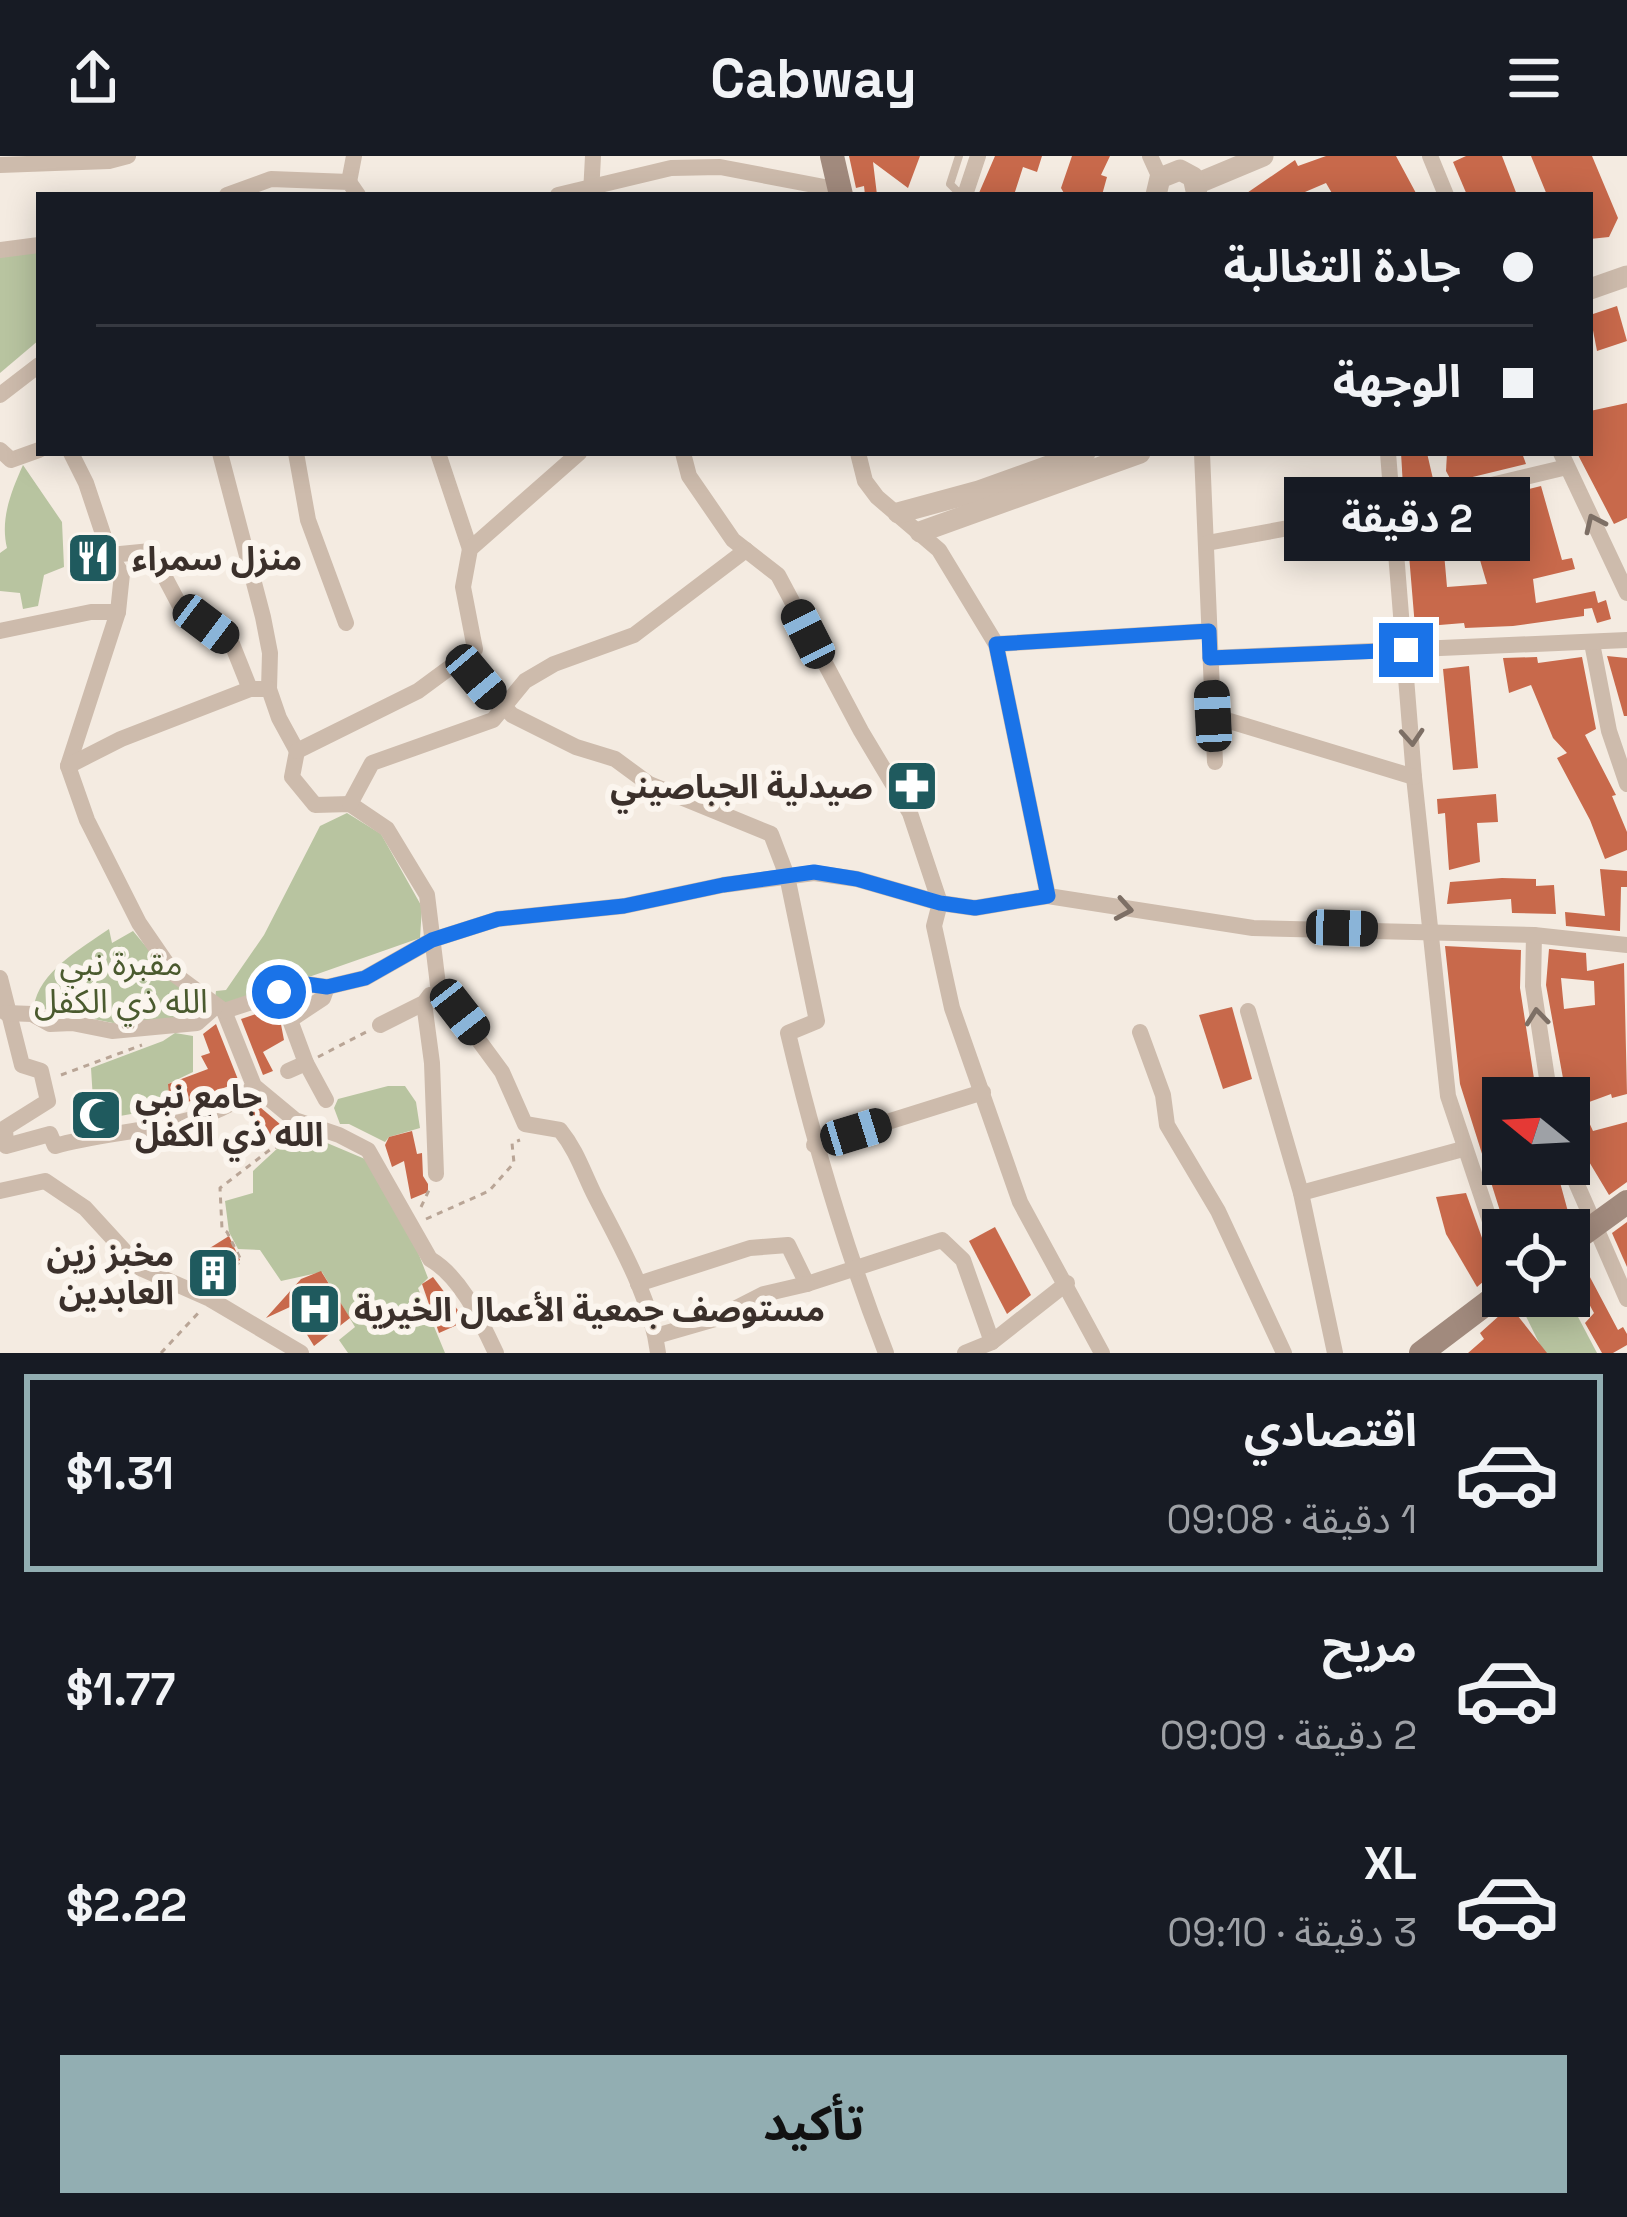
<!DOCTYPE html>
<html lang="ar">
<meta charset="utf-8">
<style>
:root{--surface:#171b24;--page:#20242c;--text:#f1f3f6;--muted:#9ea1a6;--line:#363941;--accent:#92aeb2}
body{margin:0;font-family:"Space Grotesk","Noto Sans Arabic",sans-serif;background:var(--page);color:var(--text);direction:rtl;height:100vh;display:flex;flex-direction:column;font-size:45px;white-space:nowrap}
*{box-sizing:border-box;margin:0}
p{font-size:39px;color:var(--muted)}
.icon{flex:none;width:66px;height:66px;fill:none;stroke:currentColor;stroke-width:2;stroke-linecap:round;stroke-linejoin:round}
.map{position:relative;height:1197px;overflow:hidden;direction:ltr}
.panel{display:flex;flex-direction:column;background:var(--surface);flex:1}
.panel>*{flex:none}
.hud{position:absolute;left:36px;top:36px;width:1557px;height:264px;border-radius:0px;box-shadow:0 6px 30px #0003;direction:rtl;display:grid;align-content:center;height:264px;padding:0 60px;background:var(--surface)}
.needle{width:78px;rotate:288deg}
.tools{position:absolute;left:1482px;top:921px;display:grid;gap:24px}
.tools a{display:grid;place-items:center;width:108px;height:108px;border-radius:0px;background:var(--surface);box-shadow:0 6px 30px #0003;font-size:60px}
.end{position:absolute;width:54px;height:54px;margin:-27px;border:15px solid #1a73e8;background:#fff;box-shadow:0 0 0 6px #fff}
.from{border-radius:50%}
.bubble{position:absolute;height:84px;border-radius:0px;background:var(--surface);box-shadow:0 6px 30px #0003;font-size:39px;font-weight:700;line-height:84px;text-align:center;direction:rtl}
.car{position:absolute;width:36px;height:72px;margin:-36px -18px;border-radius:15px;box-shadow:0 0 9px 3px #0007;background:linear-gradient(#222 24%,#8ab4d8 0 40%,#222 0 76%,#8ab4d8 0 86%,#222 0)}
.hud b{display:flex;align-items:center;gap:42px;height:114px;font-size:45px}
.hud b+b{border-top:3px solid var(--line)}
.hud i{width:30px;height:30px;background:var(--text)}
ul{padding:21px 0 0;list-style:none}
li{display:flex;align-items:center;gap:36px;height:198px;margin:0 24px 18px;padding:0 36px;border:6px solid transparent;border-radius:0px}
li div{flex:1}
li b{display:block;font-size:45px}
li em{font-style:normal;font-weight:700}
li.on{border-color:var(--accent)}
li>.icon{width:108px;height:108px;stroke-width:1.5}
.button{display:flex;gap:24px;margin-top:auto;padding:24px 60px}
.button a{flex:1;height:138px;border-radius:0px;background:var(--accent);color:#111;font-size:48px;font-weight:700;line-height:138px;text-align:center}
header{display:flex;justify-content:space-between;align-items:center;height:156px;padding:0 60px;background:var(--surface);font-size:54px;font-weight:700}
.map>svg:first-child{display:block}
.green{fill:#b8c4a0}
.building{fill:#c8694b;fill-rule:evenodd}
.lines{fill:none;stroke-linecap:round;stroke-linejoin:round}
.path{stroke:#b9a596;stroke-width:3;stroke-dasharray:6 6;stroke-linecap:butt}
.service{stroke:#cdbbac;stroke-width:8}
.minor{stroke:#cdbbac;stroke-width:16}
.tertiary{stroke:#cdbbac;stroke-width:21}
.secondary{stroke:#a18a7d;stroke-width:24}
.oneway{stroke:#7d6f65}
.route{stroke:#1a73e8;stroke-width:15}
.labels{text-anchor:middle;stroke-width:12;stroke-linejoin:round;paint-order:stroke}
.poi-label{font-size:33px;font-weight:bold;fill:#3b302b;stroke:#fbf5ee;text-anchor:start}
.park-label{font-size:33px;fill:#4a5a2e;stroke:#fbf5ee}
</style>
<header><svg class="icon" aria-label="menu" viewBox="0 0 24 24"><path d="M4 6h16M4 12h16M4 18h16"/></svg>Cabway<svg class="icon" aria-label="share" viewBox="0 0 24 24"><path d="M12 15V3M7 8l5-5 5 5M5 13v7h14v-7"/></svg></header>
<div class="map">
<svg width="1627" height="1197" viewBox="0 0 1627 1197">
<rect width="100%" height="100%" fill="#f4ebe1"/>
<g class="green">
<polygon points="0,97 39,97 39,184 0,217"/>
<path d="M23 309 62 366 64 411 44 419 38 450 23 453 20 437 0 435V397L7 392C0 363 11 336 23 309Z"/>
<polygon points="347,657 381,678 422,751 420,782 226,850 215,843 216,835 226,834 264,779 320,670"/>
<path d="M109 773 112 787 133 775 199 854 193 861 113 867 34 851C38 816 82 792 109 773Z"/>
<polygon points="175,877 193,880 193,916 168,928 170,951 120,960 119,946 93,944 91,912 163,885"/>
<polygon points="388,930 405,930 416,946 420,972 389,981 385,986 349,968 340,968 334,952 338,943"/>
<polygon points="320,984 365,1003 414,1086 428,1122 418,1132 445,1197 348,1197 339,1184 355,1171 322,1116 281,1125 260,1094 238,1093 229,1076 225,1045 253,1037 253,1015 280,990"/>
<polygon points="1523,1140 1567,1140 1597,1197 1544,1197 1518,1144"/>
</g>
<g class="building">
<polygon points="849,0 920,0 908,32 873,6 877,39 865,39 864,30 856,32"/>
<polygon points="995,0 1042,0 1037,16 1023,11 1014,39 979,37"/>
<polygon points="1072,0 1110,0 1101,19 1107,21 1102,39 1065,39 1061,32"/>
<polygon points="1326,0 1396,0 1417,39 1333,39 1326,27 1298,39 1244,39 1295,4 1298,10"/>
<polygon points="1466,0 1502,0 1517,39 1467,39 1453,6"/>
<polygon points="1531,0 1592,0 1618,62 1609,81 1590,83 1590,39 1547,39"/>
<polygon points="1617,150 1627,185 1597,195 1590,159"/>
<polygon points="1627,247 1627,362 1614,368 1577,297 1590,297 1590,255"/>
<polygon points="1401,297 1427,297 1433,323 1403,330"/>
<polygon points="1447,297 1522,297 1526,308 1452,326 1446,315"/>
<path d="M1541 330 1562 404 1572 402 1575 413 1533 423 1536 447 1595 435 1598 447 1606 444 1611 463 1597 467 1592 452 1584 453V460L1513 470 1465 472 1464 467 1415 471 1406 363 1441 354 1443 364 1444 354ZM1475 387 1487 428 1447 431 1444 397Z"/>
<polygon points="1607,500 1627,502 1627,560 1624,560"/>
<polygon points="1537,501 1538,507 1582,501 1596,573 1585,579 1616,639 1612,640 1627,676 1627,694 1605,703 1590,664 1557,602 1567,597 1553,582 1531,529 1509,537 1503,502"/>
<polygon points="1469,510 1478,612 1453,614 1443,513"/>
<polygon points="1496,638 1498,666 1477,667 1480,706 1449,714 1445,657 1438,658 1437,643"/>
<polygon points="1600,713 1627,715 1627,731 1621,731 1620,775 1566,770 1565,756 1605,760"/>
<polygon points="1502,722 1536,723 1536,730 1554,729 1556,758 1512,757 1511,743 1447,748 1450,726"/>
<polygon points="1445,790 1521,794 1520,832 1537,942 1524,942 1523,938 1496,941 1503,959 1503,1008 1555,1008 1570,1063 1553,1074 1506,1074 1460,928"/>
<path d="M1549 793 1586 797 1587 815 1624 807 1627 938 1612 942 1611 938 1581 949 1593 975 1627 966V1026L1609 1039 1588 1004 1582 1007 1577 999 1546 829ZM1561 822 1594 825 1595 849 1564 853Z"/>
<polygon points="296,845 279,858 284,884 263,896 273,915 263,919 241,863"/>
<polygon points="1232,851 1252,923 1223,933 1199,859"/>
<polygon points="216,868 239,926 170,953 168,928 208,913 201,900 210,897 203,878"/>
<polygon points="104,946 119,946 119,964 81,971 80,949"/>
<polygon points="254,946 287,974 296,978 274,989 248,951"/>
<polygon points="412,975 417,998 422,997 423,1020 428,1028 428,1036 411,1043 404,1005 392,1011 385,989 389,981"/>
<polygon points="1466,1037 1492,1110 1491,1119 1477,1131 1446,1078 1436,1041"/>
<polygon points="1627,1066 1627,1111 1612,1077"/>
<polygon points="995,1071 1031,1139 1007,1158 969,1085"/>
<polygon points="229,1080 240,1104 207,1128 197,1100"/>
<polygon points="1583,1108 1618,1174 1623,1171 1627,1178 1627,1189 1613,1197 1602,1197 1585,1167 1594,1157 1571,1115"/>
<polygon points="321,1115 350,1162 314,1190 290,1151 266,1162 301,1123"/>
<polygon points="433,1121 466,1165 439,1177 422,1128"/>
<polygon points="1510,1150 1547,1197 1468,1197 1484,1183 1480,1177"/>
</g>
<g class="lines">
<g class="path">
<polyline points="318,901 368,875"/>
<polyline points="61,919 142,889"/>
<polyline points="421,1051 430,1032"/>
<polyline points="426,1063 489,1035 514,1007 512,987 520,984"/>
<polyline points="219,1129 241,1104 227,1076 222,1073 220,1032 271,993 298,983"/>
<polyline points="161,1197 201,1154"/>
</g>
<polyline class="service" points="959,0 950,28 961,39"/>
<g class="minor">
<polyline points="1150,0 1160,22"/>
<polyline points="1430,0 1446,39"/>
<polyline points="0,9 109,5 128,0"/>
<polyline points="349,26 354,0"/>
<polyline points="591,38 593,0"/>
<polyline points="227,39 271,23 349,26 358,39"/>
<polyline points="558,39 671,12 720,11 840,34"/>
<polyline points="965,39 978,0"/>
<polyline points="0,94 39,89"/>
<polyline points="0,239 39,209"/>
<polyline points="0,294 11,304 39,294"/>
<path d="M71 297 86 327 110 399 122 418 118 456 68 610 87 664 139 767 174 818 224 855 254 930 295 964 339 979 368 994 430 1103C462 1122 480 1164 496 1197"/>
<polyline points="220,297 263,461 270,497 269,533 279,562 297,595"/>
<polyline points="296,297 308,364 346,467"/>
<polyline points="438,297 470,393"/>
<polyline points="683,297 689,320 733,384 778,419 861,575 910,657 940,747 934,770 952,852 1020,1046 1102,1197"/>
<polyline points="858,297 865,325 877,341 939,394 996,488 1048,740"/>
<polyline points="1202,297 1215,606"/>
<polyline points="1388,297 1414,621 1448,940 1503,1104"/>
<polyline points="1561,297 1627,437"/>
<polyline points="1207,387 1392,353 1567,311"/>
<polyline points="110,399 151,395 179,448 232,488 250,533"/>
<polyline points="0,475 91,456 118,456"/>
<polyline points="1592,487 1609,575 1627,628"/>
<polyline points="996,488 1209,475"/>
<polyline points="1210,502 1627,484"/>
<path d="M461 504 512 559 576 591 615 603 649 628 771 678 787 720 817 865 788 877C814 987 845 1092 886 1197"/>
<polyline points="1213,560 1414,621"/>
<path d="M297 595 292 621 315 649 350 648 387 673 427 739 438 829 502 916 525 968 560 974C577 995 583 1016 595 1040 620 1089 651 1141 658 1197"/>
<polyline points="297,595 418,535 475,493 463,431 470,393 579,297"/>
<polyline points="68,610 121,583 250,533 269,533"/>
<polyline points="350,648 372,607 493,564 525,525 554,508 634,479 746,394"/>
<polyline points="1534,779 1533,830 1550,942"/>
<path d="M0 822 22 909 41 915 48 945 5 972 6 990 50 978 55 990C114 972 212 975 254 930"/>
<polyline points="424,847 432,907 436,1018"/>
<polyline points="224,855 306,828 327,831 365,822 432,784 498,763 624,750 723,729 814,717 857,723 940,747 975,752 1048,740 1253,772 1534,779 1627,789"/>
<polyline points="1248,855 1301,1037 1335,1197"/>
<polyline points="6,857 32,858 50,868 72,867 112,875 197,867 215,851"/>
<polyline points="380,869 424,847 430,839"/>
<polyline points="1140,876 1163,939 1167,969 1218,1055 1284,1197"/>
<polyline points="288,915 306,907"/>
<polyline points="326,944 306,907 290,864 323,842 327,831"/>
<polyline points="814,989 983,936"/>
<polyline points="1568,1008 1627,1143"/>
<polyline points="0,1035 45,1025 85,1052 140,1112 210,1143 301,1197"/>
<polyline points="1301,1037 1463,993"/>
<polyline points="638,1128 750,1092 788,1089 807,1128 942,1084 963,1104 992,1186"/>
<polyline points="656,1180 715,1163 764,1138 807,1128"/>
<polyline points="965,1197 992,1186 1067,1127"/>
</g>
<g class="tertiary">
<polyline points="1196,28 1263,0"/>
<polyline points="1156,39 1160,22 1180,14 1193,21 1197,39"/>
<polyline points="1590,133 1627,120"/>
<polyline points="898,357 979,335 1085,297"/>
<polyline points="920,376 1140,297"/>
</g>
<g class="secondary">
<polyline points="832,0 841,39"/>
<polyline points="1569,1088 1627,1046"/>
<polyline points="1421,1197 1503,1135"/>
</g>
</g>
<defs><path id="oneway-chevron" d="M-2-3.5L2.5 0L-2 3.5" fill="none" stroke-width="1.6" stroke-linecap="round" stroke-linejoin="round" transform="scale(3)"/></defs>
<g class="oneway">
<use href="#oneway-chevron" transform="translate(1594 367) rotate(-115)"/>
<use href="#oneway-chevron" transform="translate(1412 581) rotate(86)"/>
<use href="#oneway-chevron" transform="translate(1124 753) rotate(10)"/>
<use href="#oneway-chevron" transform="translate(1537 861) rotate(-96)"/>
</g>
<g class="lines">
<polyline class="route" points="279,836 306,828 327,831 365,822 432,784 498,763 624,750 723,729 814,716 857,723 940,747 975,752 1048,740 996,488 1209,475 1210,502 1406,494"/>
</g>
<defs>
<g id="restaurant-square" transform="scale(2.7)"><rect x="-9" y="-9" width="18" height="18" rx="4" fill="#1f5a5e" stroke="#fbf5ee"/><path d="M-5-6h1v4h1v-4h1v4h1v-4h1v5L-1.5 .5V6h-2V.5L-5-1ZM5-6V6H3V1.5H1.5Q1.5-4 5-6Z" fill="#fff"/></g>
<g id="pharmacy-square" transform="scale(2.7)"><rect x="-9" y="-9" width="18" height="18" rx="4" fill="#1f5a5e" stroke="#fbf5ee"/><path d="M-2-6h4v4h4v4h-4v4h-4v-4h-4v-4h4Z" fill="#fff"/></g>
<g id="mosque-square" transform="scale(2.7)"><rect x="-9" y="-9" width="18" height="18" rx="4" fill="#1f5a5e" stroke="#fbf5ee"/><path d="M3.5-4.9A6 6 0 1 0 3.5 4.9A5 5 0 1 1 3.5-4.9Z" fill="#fff"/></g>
<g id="building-square" transform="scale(2.7)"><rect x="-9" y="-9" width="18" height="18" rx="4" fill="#1f5a5e" stroke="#fbf5ee"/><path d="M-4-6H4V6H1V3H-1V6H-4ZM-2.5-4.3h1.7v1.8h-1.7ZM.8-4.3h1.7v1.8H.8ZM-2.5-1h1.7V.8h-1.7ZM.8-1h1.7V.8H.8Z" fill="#fff"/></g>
<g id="hospital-square" transform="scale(2.7)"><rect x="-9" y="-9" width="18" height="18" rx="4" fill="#1f5a5e" stroke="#fbf5ee"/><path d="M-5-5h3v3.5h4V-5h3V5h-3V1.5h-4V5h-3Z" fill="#fff"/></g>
</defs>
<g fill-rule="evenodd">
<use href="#restaurant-square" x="93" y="402"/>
<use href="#pharmacy-square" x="912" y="630"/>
<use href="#mosque-square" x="96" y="959"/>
<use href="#building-square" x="213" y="1117"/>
<use href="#hospital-square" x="315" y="1153"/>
</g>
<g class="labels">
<g class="poi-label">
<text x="132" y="414">منزل سمراء</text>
<text x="873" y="642" text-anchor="end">صيدلية الجباصيني</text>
<text x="135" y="952">جامع نبي<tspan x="135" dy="38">الله ذي الكفل</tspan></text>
<text x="174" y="1110" text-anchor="end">مخبز زين<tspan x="174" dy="38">العابدين</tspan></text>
<text x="354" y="1165">مستوصف جمعية الأعمال الخيرية</text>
</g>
<g class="park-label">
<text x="121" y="819">مقبرة نبي<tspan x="121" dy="38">الله ذي الكفل</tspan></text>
</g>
</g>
</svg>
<div class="tools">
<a><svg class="needle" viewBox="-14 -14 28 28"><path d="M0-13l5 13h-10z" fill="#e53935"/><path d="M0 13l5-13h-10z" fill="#9ea1a6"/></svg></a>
<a><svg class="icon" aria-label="locate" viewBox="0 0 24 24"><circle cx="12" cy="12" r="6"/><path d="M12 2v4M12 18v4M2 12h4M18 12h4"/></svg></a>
</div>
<i class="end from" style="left:279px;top:836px"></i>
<i class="end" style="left:1406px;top:494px"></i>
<div class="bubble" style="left:1284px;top:321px;width:246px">2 دقيقة</div>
<i class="car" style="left:206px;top:468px;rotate:127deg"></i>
<i class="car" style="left:808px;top:478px;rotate:333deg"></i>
<i class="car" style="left:476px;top:521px;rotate:140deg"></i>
<i class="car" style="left:1213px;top:560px;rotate:357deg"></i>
<i class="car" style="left:1342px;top:772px;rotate:92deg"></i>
<i class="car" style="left:460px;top:856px;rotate:142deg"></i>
<i class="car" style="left:856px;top:976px;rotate:73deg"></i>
<div class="hud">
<b><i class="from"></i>جادة التغالبة</b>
<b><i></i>الوجهة</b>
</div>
</div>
<section class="panel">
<ul>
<li class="on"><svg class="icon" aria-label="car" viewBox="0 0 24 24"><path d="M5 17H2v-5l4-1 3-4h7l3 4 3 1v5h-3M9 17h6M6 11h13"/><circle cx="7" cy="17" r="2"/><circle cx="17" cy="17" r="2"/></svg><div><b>اقتصادي</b><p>1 دقيقة · 09:08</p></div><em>$1.31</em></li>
<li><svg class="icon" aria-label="car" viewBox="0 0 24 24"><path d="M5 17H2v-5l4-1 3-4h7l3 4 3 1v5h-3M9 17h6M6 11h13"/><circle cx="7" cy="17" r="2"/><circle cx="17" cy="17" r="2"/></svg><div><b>مريح</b><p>2 دقيقة · 09:09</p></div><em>$1.77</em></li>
<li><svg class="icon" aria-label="car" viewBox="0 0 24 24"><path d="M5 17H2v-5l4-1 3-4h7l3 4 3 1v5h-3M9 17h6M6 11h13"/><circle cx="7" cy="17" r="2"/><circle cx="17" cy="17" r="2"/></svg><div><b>XL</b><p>3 دقيقة · 09:10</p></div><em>$2.22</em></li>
</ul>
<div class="button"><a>تأكيد</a></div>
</section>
